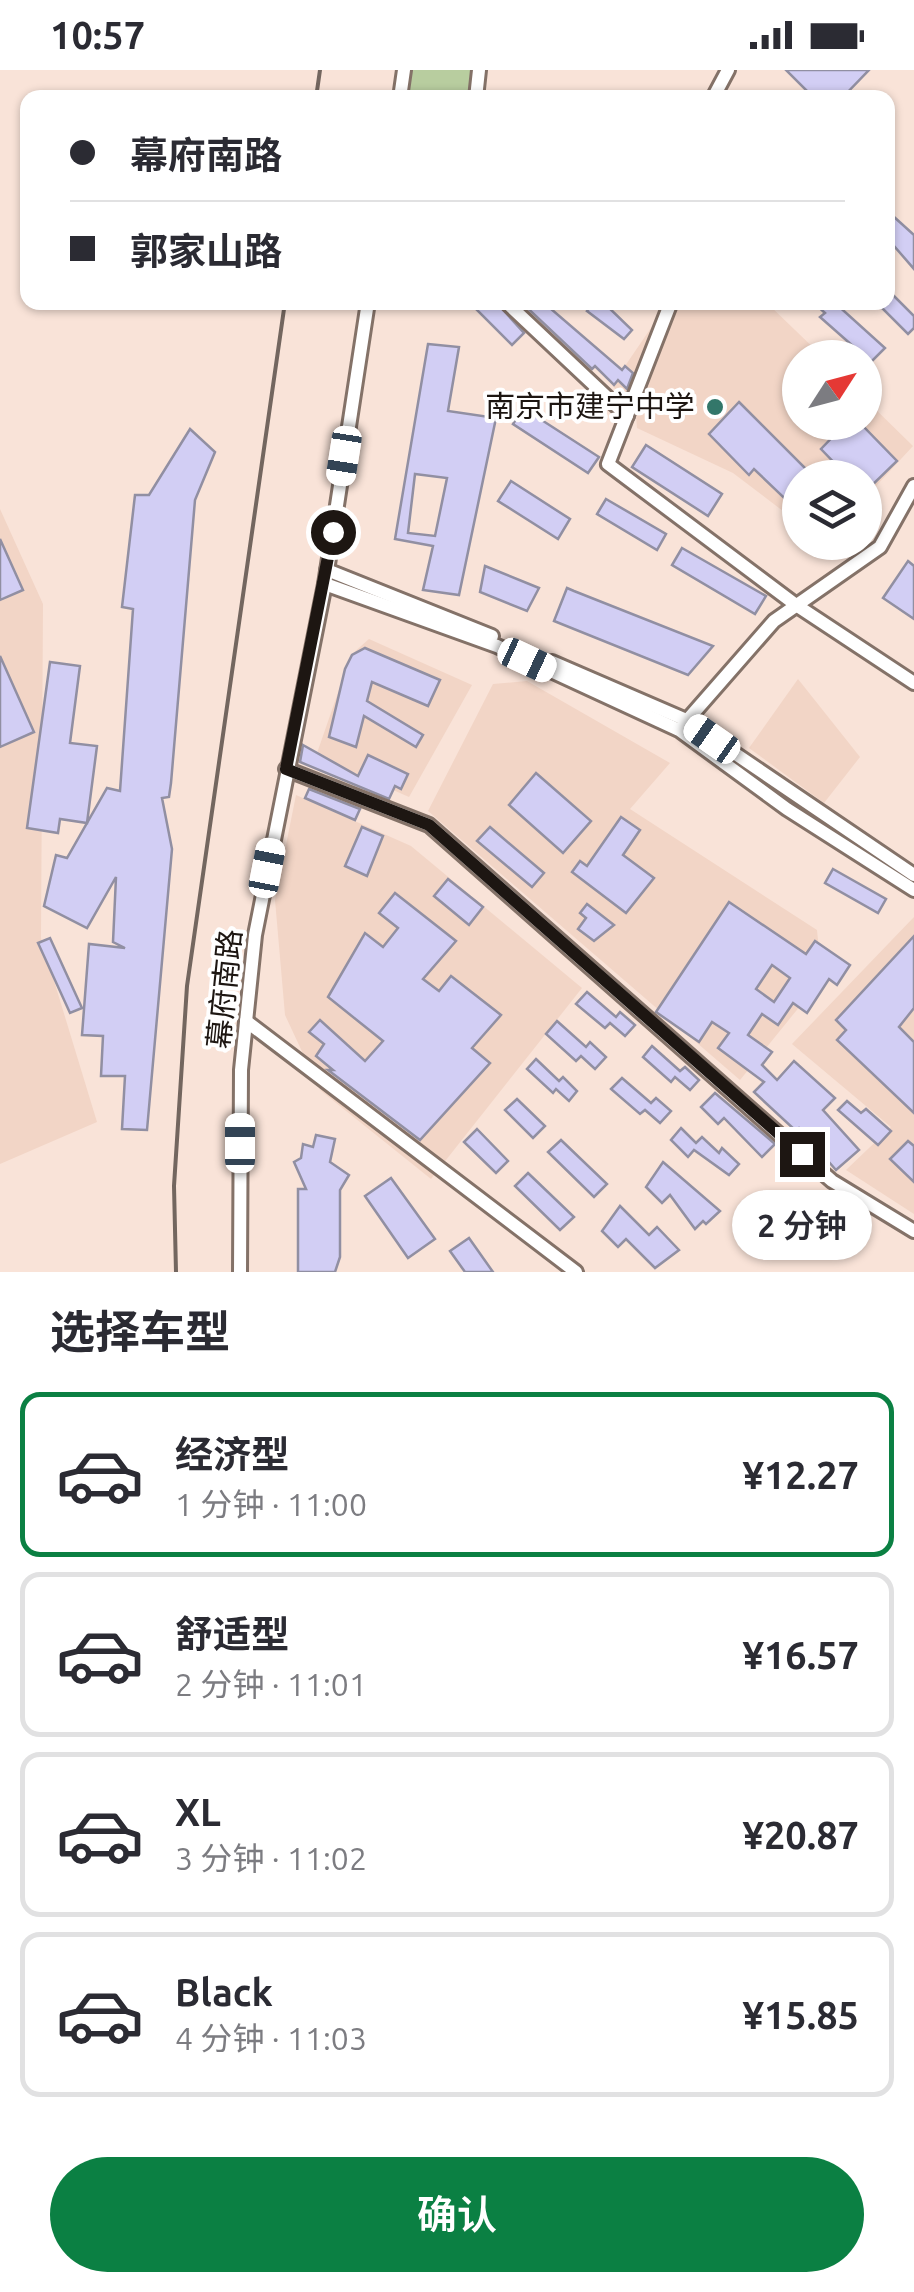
<!DOCTYPE html>
<html lang="zh">
<meta charset="utf-8">
<style>
:root{--surface:#fff;--page:#f2f2f3;--text:#2b2b33;--muted:#7c7c81;--line:#e1e1e2;--accent:#0b8043}
body{margin:0;font-family:Ubuntu,"Noto Sans SC",sans-serif;background:var(--page);color:var(--text);height:100vh;display:flex;flex-direction:column;font-size:38px;white-space:nowrap}
*{box-sizing:border-box;margin:0}
p{font-size:32px;color:var(--muted)}
.icon{flex:none;width:55px;height:55px;fill:none;stroke:currentColor;stroke-width:2;stroke-linecap:round;stroke-linejoin:round}
.map{position:relative;height:1202px;overflow:hidden}
.side{display:flex;flex-direction:column;background:var(--surface);flex:1}
.side>*{flex:none}
.banner{position:absolute;left:20px;top:20px;width:875px;height:220px;border-radius:20px;box-shadow:0 2px 8px #0004;display:grid;align-content:center;height:220px;padding:0 50px;background:var(--surface)}
.needle{width:65px;rotate:54deg}
.controls{position:absolute;left:782px;top:270px;display:grid;gap:20px}
.controls a{display:grid;place-items:center;width:100px;height:100px;border-radius:50%;background:var(--surface);box-shadow:0 2px 8px #0004;font-size:50px}
.end{position:absolute;width:45px;height:45px;margin:-22px;border:12px solid #1d1612;background:#fff;box-shadow:0 0 0 5px #fff}
.from{border-radius:50%}
.bubble{position:absolute;height:70px;border-radius:35px;background:var(--surface);box-shadow:0 2px 8px #0004;font-size:32px;font-weight:600;line-height:70px;text-align:center}
.car{position:absolute;width:30px;height:60px;margin:-30px -15px;border-radius:12px;box-shadow:0 0 8px 2px #0007;background:linear-gradient(#fff 24%,#345 0 40%,#fff 0 76%,#345 0 86%,#fff 0)}
.banner b{display:flex;align-items:center;gap:35px;height:95px;font-size:38px}
.banner b+b{border-top:2px solid var(--line)}
.banner i{width:25px;height:25px;background:var(--text)}
ul{padding:0;list-style:none}
li{display:flex;align-items:center;gap:30px;height:165px;margin:0 20px 15px;padding:0 30px;border:5px solid var(--line);border-radius:20px}
li div{flex:1}
li b{display:block;font-size:38px}
li em{font-style:normal;font-weight:600}
li.on{border-color:var(--accent)}
li>.icon{width:90px;height:90px;stroke-width:1.5}
h2{padding:0 50px;font-size:45px;line-height:120px}
.primary-button{display:flex;gap:20px;margin-top:auto;padding:20px 50px}
.primary-button a{flex:1;height:115px;border-radius:60px;background:var(--accent);color:#fff;font-size:40px;font-weight:600;line-height:115px;text-align:center}
.status{display:flex;justify-content:space-between;align-items:center;height:70px;padding:0 50px;background:var(--surface);direction:ltr}
.status svg{height:28px;fill:currentColor}
.map>svg:first-child{display:block}
.built{fill:#f2d5c6}
.green{fill:#b8cd9f}
.building{fill:#d2cef4;stroke:#918fa2;stroke-width:2.5;fill-rule:evenodd}
.lines{fill:none;stroke-linecap:round;stroke-linejoin:round}
.minor-casing{stroke:#847268;stroke-width:18}
.minor{stroke:#fff;stroke-width:12}
.rail{stroke:#73665f;stroke-width:4}
.route{stroke:#1d1612;stroke-width:12}
.poi-dot{fill:#33776a;stroke:#fff;stroke-width:4}
.labels{text-anchor:middle;stroke-width:8;stroke-linejoin:round;paint-order:stroke}
.poi-label{font-size:30px;fill:#1d1612;stroke:#fff;text-anchor:end}
.street-label{font-size:30px;fill:#1d1612;stroke:#fff}
</style>
<div class="status"><b>10:57</b><svg viewBox="0 0 49 12"><path d="M0 12V9h3v3zM5 12V6h3v6zM10 12V3h3v9zM15 12V0h3v12zM26 1h20v11H26zM47 4h2v5h-2z"/></svg></div>
<div class="map">
<svg width="914" height="1202" viewBox="0 0 914 1202">
<rect width="100%" height="100%" fill="#f9e3d8"/>
<g class="built">
<polygon points="668,233 767,233 823,287 800,288 800,352 865,352 865,329 913,376 865,428 865,408 800,408 800,454 733,403 637,358 636,345 612,315"/>
<polygon points="0,439 43,534 41,868 97,1052 0,1094"/>
<polygon points="369,569 472,615 409,727 316,686 351,585"/>
<polygon points="798,609 860,687 824,733 749,678"/>
<polygon points="527,611 670,693 630,739 817,860 822,909 740,1010 428,741 493,614"/>
<polygon points="296,725 411,776 582,918 431,1109 320,1020 285,945 275,830"/>
<polygon points="914,847 914,1144 846,1100 891,1057 792,974"/>
</g>
<polygon class="green" points="408,0 474,0 470,27 404,28"/>
<g class="building">
<polygon points="786,0 869,0 842,28 814,28"/>
<polygon points="893,146 914,165 914,199 888,169 888,153"/>
<polygon points="888,220 914,246 914,258 908,264 876,232 888,232"/>
<polygon points="469,232 496,232 524,263 512,275"/>
<polygon points="521,232 543,232 622,300 625,296 633,303 627,319 618,310 614,315 595,296 592,299"/>
<polygon points="595,232 603,232 632,260 624,269 587,241"/>
<polygon points="813,232 834,232 885,278 871,292 820,247 825,243"/>
<path d="M428 274 459 277 448 341 496 348 459 525 423 520 433 476 395 469ZM415 404 447 408 435 466 408 463Z"/>
<polygon points="739,332 815,408 800,408 800,443 754,399 749,405 709,364"/>
<polygon points="523,338 599,387 588,403 513,354"/>
<polygon points="847,352 859,352 897,391 865,422 865,408 849,408 821,379"/>
<polygon points="190,359 215,382 195,430 171,713 169,727 162,728 172,779 147,1060 122,1059 125,1006 101,1006 103,966 82,965 89,874 125,878 113,872 116,807 87,858 44,836 56,785 67,788 107,718 120,721 133,539 122,537 135,425 149,425"/>
<polygon points="646,375 722,424 708,446 632,397"/>
<polygon points="511,411 570,449 558,469 498,431"/>
<polygon points="606,429 666,464 657,480 597,444"/>
<polygon points="0,469 23,520 0,530"/>
<polygon points="682,478 766,526 755,544 672,495"/>
<polygon points="908,491 914,496 914,549 883,528"/>
<polygon points="485,496 539,518 527,541 480,522"/>
<polygon points="567,518 574,521 713,576 688,605 554,551"/>
<polygon points="365,578 440,610 428,636 372,612 367,631 423,665 416,677 364,646 356,677 329,667 345,599 352,585"/>
<polygon points="0,586 34,662 0,677"/>
<polygon points="50,592 80,596 70,673 97,676 87,753 60,749 58,763 27,758"/>
<polygon points="303,675 358,706 368,685 408,704 401,719 395,716 389,729 300,692"/>
<polygon points="536,703 591,751 563,783 509,735"/>
<polygon points="309,719 360,739 355,750 305,728"/>
<polygon points="621,747 640,760 623,785 654,808 626,843 572,802 580,791 587,796"/>
<polygon points="362,757 383,766 367,806 345,796"/>
<polygon points="490,757 544,803 532,817 477,771"/>
<polygon points="833,799 886,829 878,843 825,813"/>
<polygon points="448,809 483,837 469,855 434,826"/>
<polygon points="395,823 456,871 423,909 439,921 451,906 501,945 472,978 490,993 420,1070 328,1000 333,1000 316,986 324,974 309,962 320,950 365,991 383,971 328,927 365,863 383,877 398,858 379,843"/>
<path d="M729 832 806 884 815 871 850 895 837 915 829 909 807 943 793 933 778 955 762 944 748 965 772 982 762 995 777 1010 794 991 835 1028 823 1040 859 1080 836 1100 799 1058 796 1061 754 1022 764 1012 718 978 729 963 712 952 699 972 656 942ZM772 895 790 908 774 932 756 919Z"/>
<polygon points="587,834 614,855 594,871 578,859 586,848 580,843"/>
<polygon points="914,866 914,938 899,957 914,972 914,1043 837,970 846,960 836,950"/>
<polygon points="50,868 82,938 70,943 38,873"/>
<polygon points="587,922 616,947 620,942 635,955 625,966 610,953 605,958 576,934"/>
<polygon points="557,951 586,977 590,972 606,987 595,999 581,986 576,991 546,964"/>
<polygon points="652,976 680,1001 685,997 699,1010 690,1020 675,1007 671,1012 643,987"/>
<polygon points="536,989 559,1011 563,1007 577,1021 569,1031 556,1019 553,1023 527,999"/>
<polygon points="622,1008 651,1033 656,1028 671,1041 660,1053 645,1040 640,1044 611,1019"/>
<polygon points="715,1023 775,1074 762,1087 724,1048 718,1054 701,1037"/>
<polygon points="517,1029 545,1056 533,1068 505,1040"/>
<polygon points="847,1031 861,1043 866,1039 891,1061 878,1075 838,1040"/>
<polygon points="681,1058 696,1073 702,1067 719,1083 722,1078 739,1094 729,1105 694,1080 688,1087 671,1070"/>
<polygon points="477,1059 508,1091 496,1103 464,1072"/>
<polygon points="316,1065 335,1069 330,1092 349,1105 340,1120 340,1187 335,1202 298,1202 298,1119 306,1119 294,1092 301,1088 303,1074 313,1077"/>
<polygon points="561,1070 607,1114 594,1127 548,1082"/>
<polygon points="908,1071 914,1076 914,1112 890,1089"/>
<polygon points="663,1092 720,1141 706,1154 703,1151 695,1159 670,1125 662,1133 646,1117"/>
<polygon points="528,1103 574,1147 560,1160 515,1116"/>
<polygon points="391,1108 435,1169 408,1188 365,1126"/>
<polygon points="620,1136 649,1165 657,1157 679,1180 655,1198 626,1169 618,1177 602,1161"/>
<polygon points="469,1168 493,1202 465,1202 450,1181"/>
</g>
<g class="lines">
<g class="minor-casing">
<g id="minor">
<polyline points="400,28 404,0"/>
<polyline points="476,28 479,0"/>
<polyline points="713,28 728,0"/>
<polyline points="506,232 627,346"/>
<polyline points="671,232 608,394 796,535 914,613"/>
<polyline points="327,500 492,566"/>
<polyline points="325,514 497,576 679,660 787,739 914,820"/>
<polyline points="552,592 684,649 914,805"/>
<polyline points="683,655 774,551 880,477 914,416"/>
<polyline points="286,699 429,755 832,1111 914,1161"/>
<polyline points="246,951 576,1202"/>
<polyline points="240,1202 241,1000 255,865 325,514 368,232"/>
</g>
</g>
<use href="#minor" class="minor"/>
<g class="rail">
<polyline points="316,28 320,0"/>
<polyline points="176,1202 174,1116 187,916 285,232"/>
</g>
</g>
<g class="lines">
<polyline class="route" points="333,462 286,699 429,755 802,1084"/>
</g>
<circle class="poi-dot" cx="715" cy="337" r="10"/>
<g class="labels">
<g class="poi-label">
<text x="695" y="347">南京市建宁中学</text>
</g>
<g class="street-label">
<text transform="translate(225 919) rotate(-84)" y="10">幕府南路</text>
</g>
</g>
</svg>
<div class="controls">
<a><svg class="needle" viewBox="-14 -14 28 28"><path d="M0-13l5 13h-10z" fill="#e53935"/><path d="M0 13l5-13h-10z" fill="#7c7c81"/></svg></a>
<a><svg class="icon" aria-label="layers" viewBox="0 0 24 24"><path d="M12 4l9 5-9 5-9-5zM3 14l9 5 9-5"/></svg></a>
</div>
<i class="end from" style="left:333px;top:462px"></i>
<i class="end" style="left:802px;top:1084px"></i>
<div class="bubble" style="left:732px;top:1120px;width:140px">2 分钟</div>
<i class="car" style="left:344px;top:386px;rotate:189deg"></i>
<i class="car" style="left:527px;top:590px;rotate:115deg"></i>
<i class="car" style="left:712px;top:669px;rotate:305deg"></i>
<i class="car" style="left:267px;top:798px;rotate:11deg"></i>
<i class="car" style="left:240px;top:1073px;rotate:0deg"></i>
<div class="banner">
<b><i class="from"></i>幕府南路</b>
<b><i></i>郭家山路</b>
</div>
</div>
<section class="side">
<h2>选择车型</h2>
<ul>
<li class="on"><svg class="icon" aria-label="car" viewBox="0 0 24 24"><path d="M5 17H2v-5l4-1 3-4h7l3 4 3 1v5h-3M9 17h6M6 11h13"/><circle cx="7" cy="17" r="2"/><circle cx="17" cy="17" r="2"/></svg><div><b>经济型</b><p>1 分钟 · 11:00</p></div><em>¥12.27</em></li>
<li><svg class="icon" aria-label="car" viewBox="0 0 24 24"><path d="M5 17H2v-5l4-1 3-4h7l3 4 3 1v5h-3M9 17h6M6 11h13"/><circle cx="7" cy="17" r="2"/><circle cx="17" cy="17" r="2"/></svg><div><b>舒适型</b><p>2 分钟 · 11:01</p></div><em>¥16.57</em></li>
<li><svg class="icon" aria-label="car" viewBox="0 0 24 24"><path d="M5 17H2v-5l4-1 3-4h7l3 4 3 1v5h-3M9 17h6M6 11h13"/><circle cx="7" cy="17" r="2"/><circle cx="17" cy="17" r="2"/></svg><div><b>XL</b><p>3 分钟 · 11:02</p></div><em>¥20.87</em></li>
<li><svg class="icon" aria-label="car" viewBox="0 0 24 24"><path d="M5 17H2v-5l4-1 3-4h7l3 4 3 1v5h-3M9 17h6M6 11h13"/><circle cx="7" cy="17" r="2"/><circle cx="17" cy="17" r="2"/></svg><div><b>Black</b><p>4 分钟 · 11:03</p></div><em>¥15.85</em></li>
</ul>
<div class="primary-button"><a>确认</a></div>
</section>
